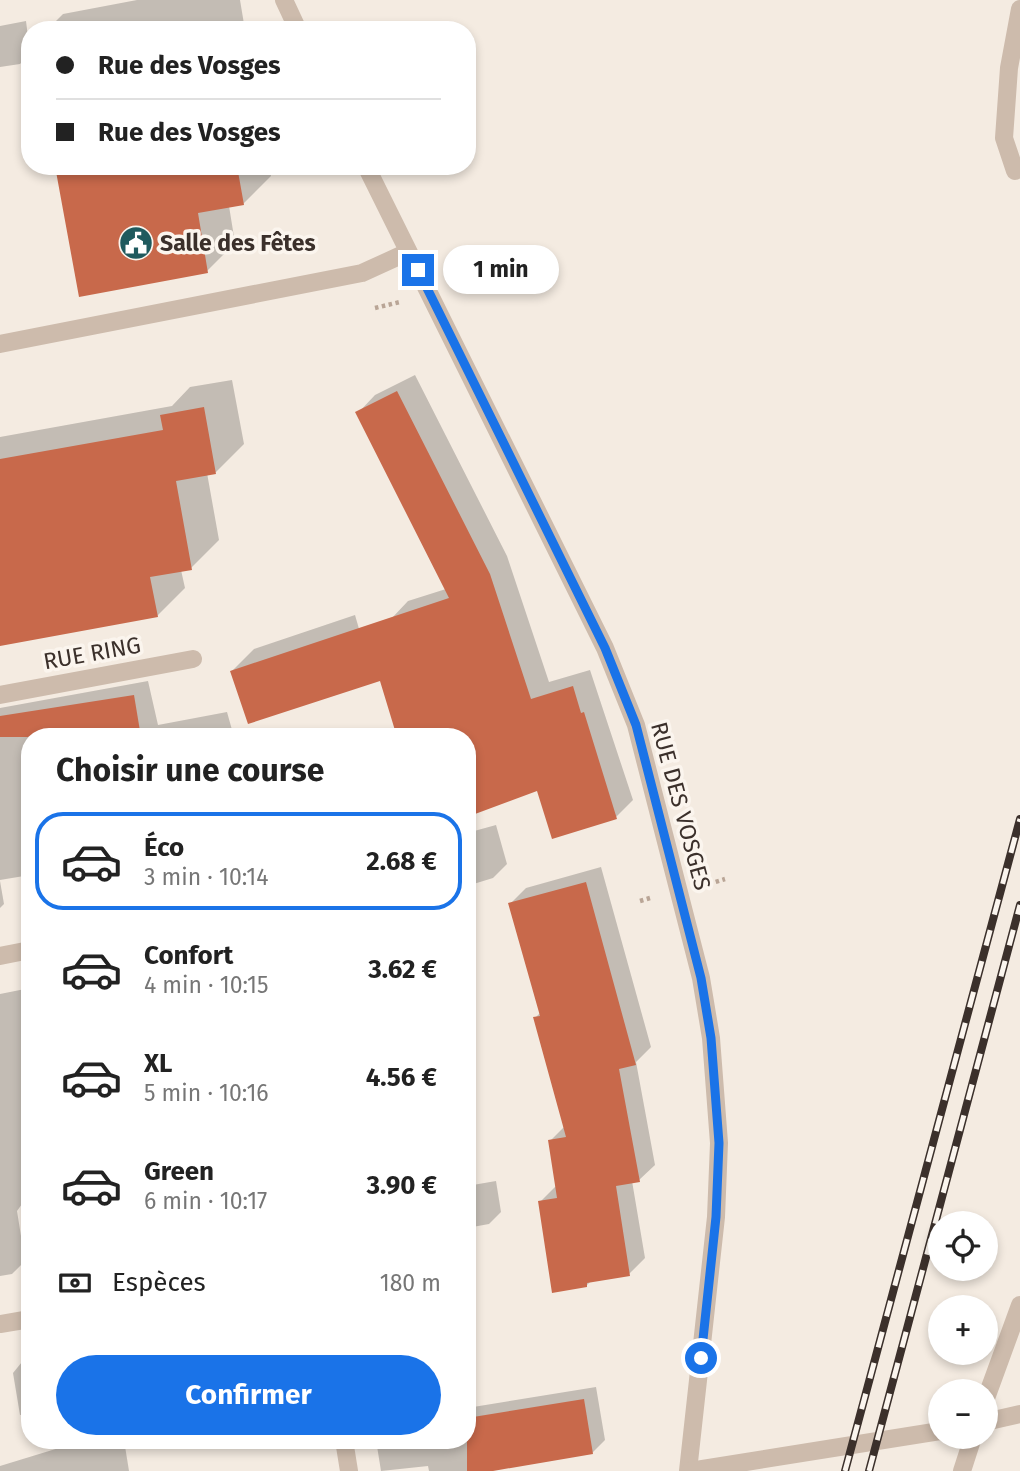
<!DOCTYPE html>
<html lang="fr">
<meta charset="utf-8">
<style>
:root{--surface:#fff;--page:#f6f6f6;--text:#222;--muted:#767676;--line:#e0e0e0;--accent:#1a73e8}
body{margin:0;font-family:"Fira Sans",sans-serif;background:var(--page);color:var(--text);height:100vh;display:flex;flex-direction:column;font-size:26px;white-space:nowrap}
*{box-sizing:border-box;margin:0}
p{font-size:23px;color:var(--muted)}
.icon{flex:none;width:38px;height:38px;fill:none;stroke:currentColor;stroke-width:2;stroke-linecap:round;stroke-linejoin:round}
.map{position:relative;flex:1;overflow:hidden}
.drawer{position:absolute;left:21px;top:728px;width:455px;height:721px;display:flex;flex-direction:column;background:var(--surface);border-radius:28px;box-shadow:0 4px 10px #0003}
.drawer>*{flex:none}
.top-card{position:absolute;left:21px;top:21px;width:455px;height:154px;border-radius:28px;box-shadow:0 4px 10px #0003;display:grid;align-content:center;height:154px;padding:0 35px;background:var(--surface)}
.fabs{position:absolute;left:928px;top:1211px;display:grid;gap:14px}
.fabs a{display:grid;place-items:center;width:70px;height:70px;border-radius:50%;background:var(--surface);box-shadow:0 4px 10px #0003;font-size:35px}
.end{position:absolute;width:32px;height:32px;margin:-16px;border:9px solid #1a73e8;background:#fff;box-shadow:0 0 0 4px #fff}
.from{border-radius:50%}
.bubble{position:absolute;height:49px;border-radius:24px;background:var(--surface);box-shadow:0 4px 10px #0003;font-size:23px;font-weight:700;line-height:49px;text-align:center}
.top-card b{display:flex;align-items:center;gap:24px;height:66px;font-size:26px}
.top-card b+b{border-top:2px solid var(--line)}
.top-card i{width:18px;height:18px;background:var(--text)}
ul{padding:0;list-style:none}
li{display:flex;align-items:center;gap:21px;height:98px;margin:0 14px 10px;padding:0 21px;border:4px solid transparent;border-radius:28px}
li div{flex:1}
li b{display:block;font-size:26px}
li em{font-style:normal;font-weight:700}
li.active{border-color:var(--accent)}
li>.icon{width:63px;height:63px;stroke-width:1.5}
h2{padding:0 35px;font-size:32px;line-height:84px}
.pay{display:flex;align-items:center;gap:18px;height:77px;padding:0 35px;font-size:26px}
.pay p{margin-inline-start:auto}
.primary-button{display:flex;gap:14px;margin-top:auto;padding:14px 35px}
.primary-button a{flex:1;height:80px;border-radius:42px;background:var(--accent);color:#fff;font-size:28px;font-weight:700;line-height:80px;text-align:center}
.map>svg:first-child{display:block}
.shadow{fill:#0003}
.building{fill:#c8694b}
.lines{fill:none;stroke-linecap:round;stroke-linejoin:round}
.path{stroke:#b9a596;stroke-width:4.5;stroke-dasharray:3.5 3.5;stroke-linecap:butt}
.service{stroke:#cdbbac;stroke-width:18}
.minor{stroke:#cdbbac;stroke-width:18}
.tertiary{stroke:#cdbbac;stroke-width:18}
.rail-casing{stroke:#3b302b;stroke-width:8}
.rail{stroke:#fbf5ee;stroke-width:5;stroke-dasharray:16;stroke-linecap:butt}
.route{stroke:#1a73e8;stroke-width:9}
.labels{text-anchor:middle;stroke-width:7;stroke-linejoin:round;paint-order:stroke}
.poi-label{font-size:23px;font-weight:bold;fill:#3b302b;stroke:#fbf5ee;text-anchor:start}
.street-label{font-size:23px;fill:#3b302b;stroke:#fbf5ee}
</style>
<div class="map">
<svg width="1020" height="1471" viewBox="0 0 1020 1471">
<rect width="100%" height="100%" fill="#f4ebe1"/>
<g class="shadow">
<polygon points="137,0 240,0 245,30 47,30 63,14"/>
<polygon points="26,21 30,54 20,64 0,67 0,26"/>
<polygon points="57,166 270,166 271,176 243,204 229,206 235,243 207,271"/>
<polygon points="415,375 507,556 549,682 590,670 633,800 616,817 538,788 467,737 391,619 408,601 446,589 358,413 375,395"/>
<polygon points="232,380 244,444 216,472 207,473 219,540 191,568 181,570 185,588 157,616 0,644 0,437 172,406 190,387"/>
<polygon points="355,615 370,667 232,671 254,649"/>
<polygon points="148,681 158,725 227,712 234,737 30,737 30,875 0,880 0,708"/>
<polygon points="496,825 507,864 493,878 467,886 467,833"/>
<polygon points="601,867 651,1047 636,1062 655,1165 639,1180 632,1181 645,1258 629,1274 592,1280 587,1285 540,1202 556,1186 550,1141 565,1126 535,1018 541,1012 510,904 526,888"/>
<polygon points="0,881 4,904 0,908"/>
<polygon points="30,988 30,1203 22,1204 17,1211 25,1261 12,1274 0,1276 0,994"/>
<polygon points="496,1181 501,1212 489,1224 467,1228 467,1186"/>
<polygon points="30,1352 30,1414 20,1415 13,1373"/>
<polygon points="596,1387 605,1440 592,1453 484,1471 429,1471 428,1466 381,1471 376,1440 467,1440 467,1408"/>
<polygon points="85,1440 124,1440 129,1471 0,1471 0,1466"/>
<polygon points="257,1440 288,1440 258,1445"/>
</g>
<g class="building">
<polygon points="55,166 237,166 244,205 198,213 208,273 79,297"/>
<polygon points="397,391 490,574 531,699 573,686 581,713 584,712 617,819 552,839 537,791 467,817 467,737 397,737 380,681 248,724 230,671 449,598 355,412"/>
<polygon points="204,407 216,474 176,481 192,570 150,577 158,617 0,646 0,459 163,430 160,415"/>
<polygon points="134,695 141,737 0,737 0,716"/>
<polygon points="586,882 636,1065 619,1069 640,1182 616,1186 630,1276 587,1283 587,1287 552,1293 538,1201 557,1198 548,1140 566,1137 533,1017 540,1016 508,903"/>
<polygon points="584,1399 593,1454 493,1471 467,1471 467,1418"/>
</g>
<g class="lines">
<g class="path">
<polyline points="455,275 480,264"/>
<polyline points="375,308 400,302"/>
<polyline points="709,884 725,879"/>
<polyline points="640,901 650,898"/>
</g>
<g class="service">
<polyline points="1015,171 1004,138 1009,68 1020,9"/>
<polyline points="0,344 362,273 408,252"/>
</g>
<g class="minor">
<polyline points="284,0 298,30"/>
<polyline points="366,166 605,648 636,725 701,978 711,1038 719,1143 716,1217 688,1471"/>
<polyline points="0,695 193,659"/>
<polyline points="0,956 30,950"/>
<polyline points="0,1324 30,1319"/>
<polyline points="985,1401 1020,1305"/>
<polyline points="344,1440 349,1471"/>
<polyline points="962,1471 973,1437"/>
</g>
<g class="tertiary">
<polyline points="985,1422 1020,1414"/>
<polyline points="690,1471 940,1431"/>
</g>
<g class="rail-casing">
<g id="rail">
<polyline points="845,1471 1020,819"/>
<polyline points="869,1471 1020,905"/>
</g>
</g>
<use href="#rail" class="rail"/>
</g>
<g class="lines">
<polyline class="route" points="418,270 605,648 636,725 701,978 711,1038 719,1143 716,1217 701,1358"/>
</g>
<defs>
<g id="civic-disc" transform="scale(1.75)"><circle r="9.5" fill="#1f5a5e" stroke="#fbf5ee"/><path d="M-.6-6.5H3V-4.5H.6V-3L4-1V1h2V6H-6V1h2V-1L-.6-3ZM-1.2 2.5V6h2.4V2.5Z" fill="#fff"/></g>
</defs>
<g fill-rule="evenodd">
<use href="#civic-disc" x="136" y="243"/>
</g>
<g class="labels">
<g class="poi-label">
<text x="160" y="251">Salle des Fêtes</text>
</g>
<g class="street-label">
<text transform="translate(92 653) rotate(-10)" y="8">RUE RING</text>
<text transform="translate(681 806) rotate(75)" y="8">RUE DES VOSGES</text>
</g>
</g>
</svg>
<div class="fabs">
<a><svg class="icon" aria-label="locate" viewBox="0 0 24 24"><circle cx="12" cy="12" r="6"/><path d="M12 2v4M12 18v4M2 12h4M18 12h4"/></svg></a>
<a>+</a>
<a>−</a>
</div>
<i class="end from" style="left:701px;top:1358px"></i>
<i class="end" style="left:418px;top:270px"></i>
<div class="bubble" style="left:443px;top:245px;width:116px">1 min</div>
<div class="top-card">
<b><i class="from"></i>Rue des Vosges</b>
<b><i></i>Rue des Vosges</b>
</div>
<section class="drawer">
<h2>Choisir une course</h2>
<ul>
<li class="active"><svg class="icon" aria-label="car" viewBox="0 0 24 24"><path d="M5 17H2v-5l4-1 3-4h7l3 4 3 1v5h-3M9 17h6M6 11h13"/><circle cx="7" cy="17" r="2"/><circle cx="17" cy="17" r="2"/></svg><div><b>Éco</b><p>3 min · 10:14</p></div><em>2.68 €</em></li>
<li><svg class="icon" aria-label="car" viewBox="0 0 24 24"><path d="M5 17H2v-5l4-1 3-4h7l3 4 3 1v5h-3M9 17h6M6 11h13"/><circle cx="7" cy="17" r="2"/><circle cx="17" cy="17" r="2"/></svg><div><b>Confort</b><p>4 min · 10:15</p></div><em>3.62 €</em></li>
<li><svg class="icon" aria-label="car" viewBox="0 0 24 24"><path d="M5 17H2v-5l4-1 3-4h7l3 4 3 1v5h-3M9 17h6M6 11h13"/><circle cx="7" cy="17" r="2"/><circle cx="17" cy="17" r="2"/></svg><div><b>XL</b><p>5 min · 10:16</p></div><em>4.56 €</em></li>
<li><svg class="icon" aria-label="car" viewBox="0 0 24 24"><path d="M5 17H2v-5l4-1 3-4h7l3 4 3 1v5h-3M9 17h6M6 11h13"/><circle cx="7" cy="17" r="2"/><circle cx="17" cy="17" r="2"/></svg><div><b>Green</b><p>6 min · 10:17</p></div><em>3.90 €</em></li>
</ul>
<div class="pay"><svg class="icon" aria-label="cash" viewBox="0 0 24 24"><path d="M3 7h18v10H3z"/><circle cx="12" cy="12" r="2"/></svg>Espèces<p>180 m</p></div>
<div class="primary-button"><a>Confirmer</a></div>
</section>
</div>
